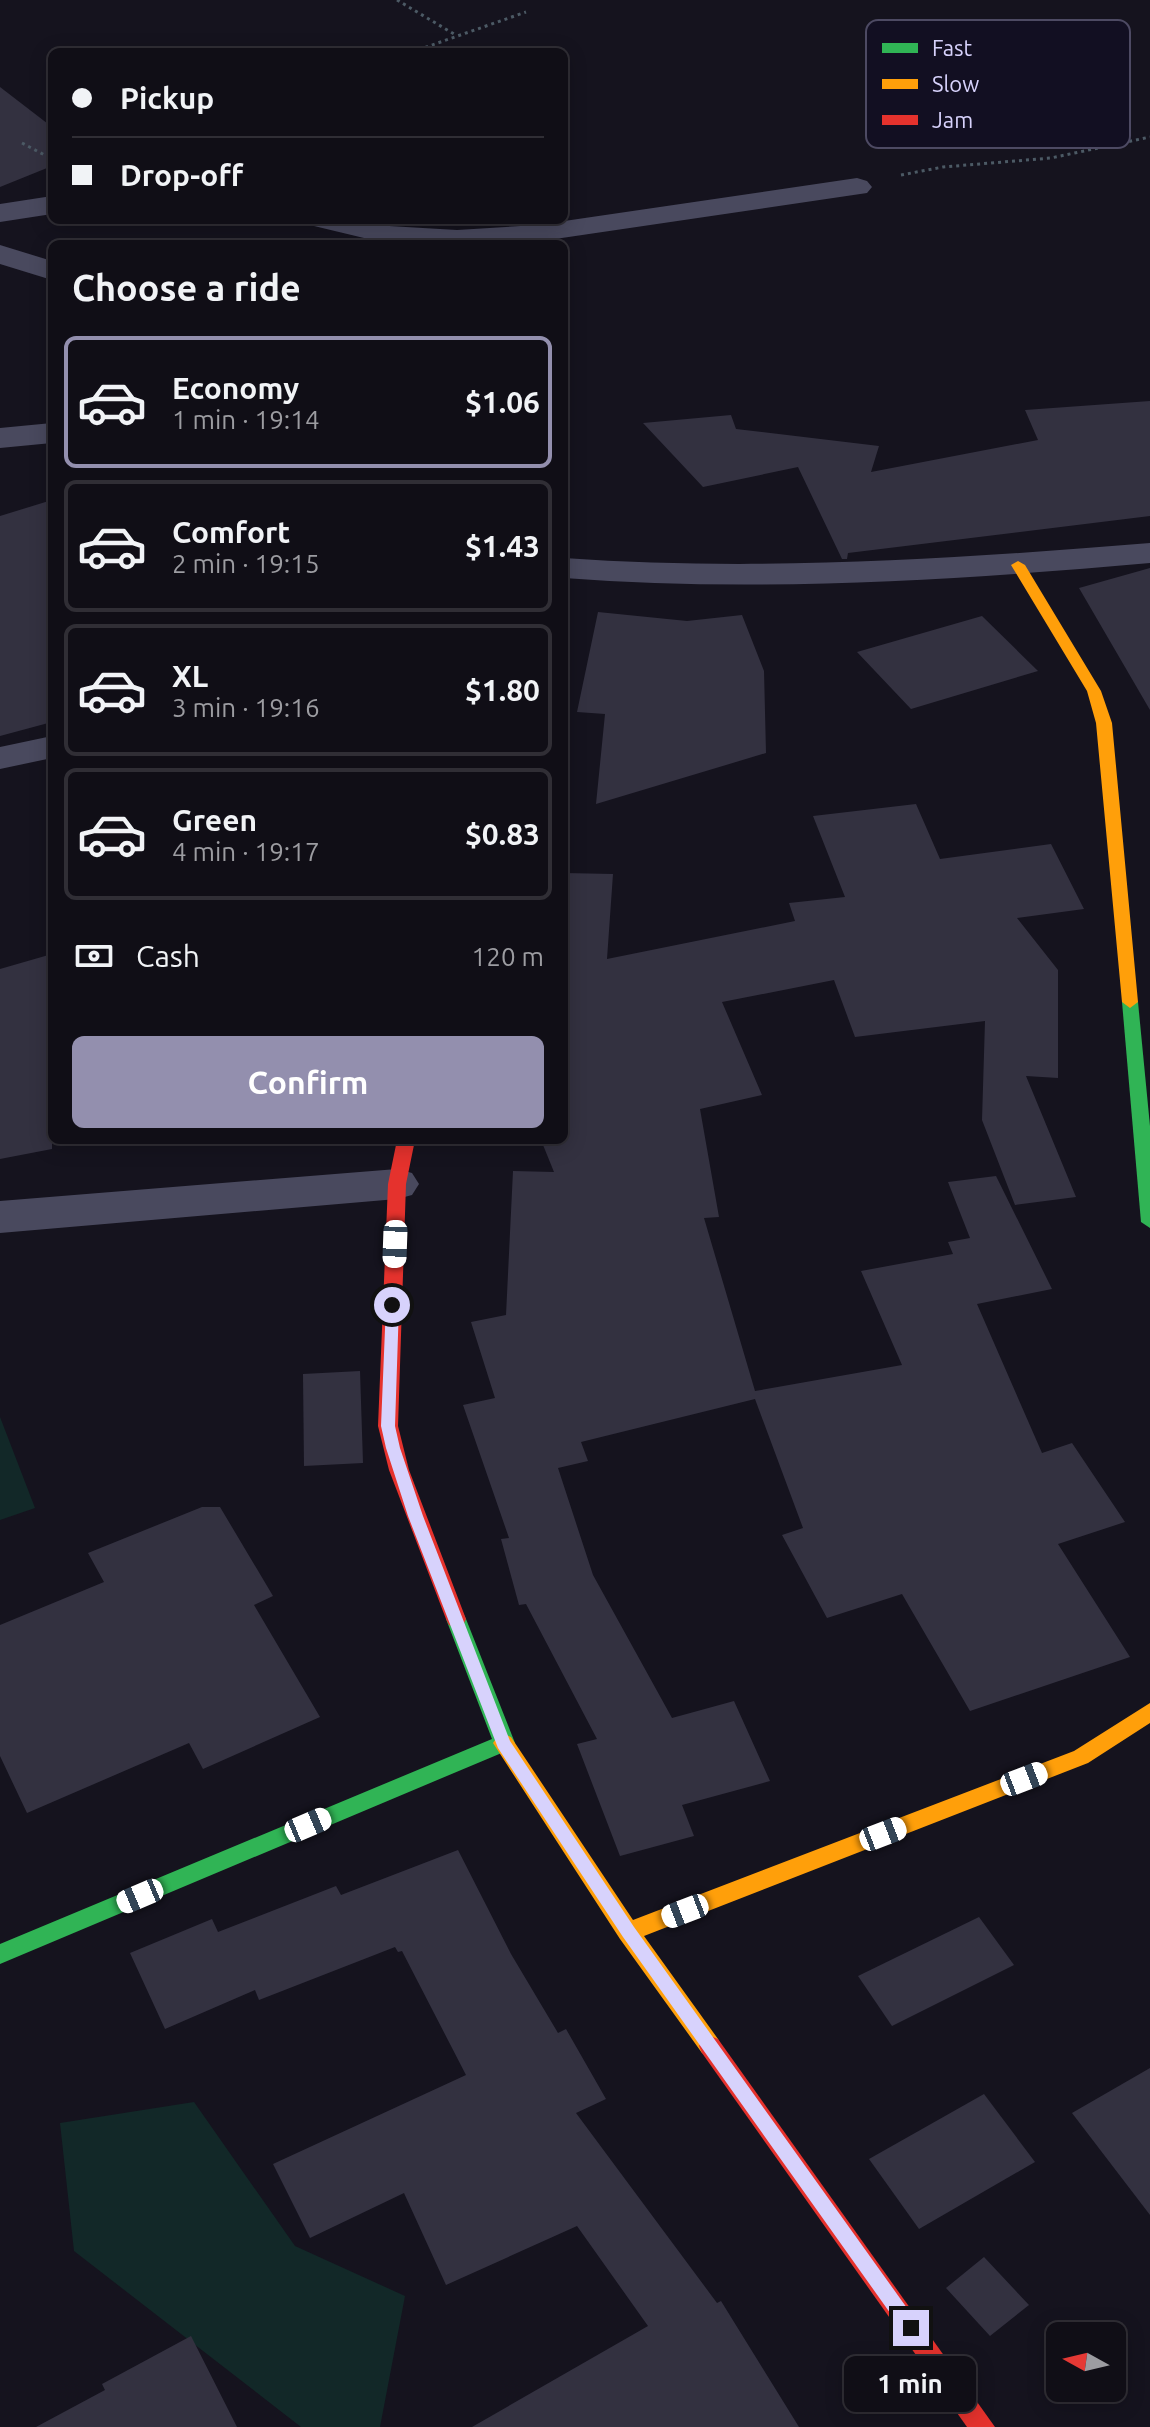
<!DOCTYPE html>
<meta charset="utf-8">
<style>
:root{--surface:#100e16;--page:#1e1c23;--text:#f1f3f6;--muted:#9c9ca1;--line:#302e35;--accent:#938fae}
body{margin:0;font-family:Ubuntu,sans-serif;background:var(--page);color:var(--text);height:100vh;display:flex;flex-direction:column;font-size:30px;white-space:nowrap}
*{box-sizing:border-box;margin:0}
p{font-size:26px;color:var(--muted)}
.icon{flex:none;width:44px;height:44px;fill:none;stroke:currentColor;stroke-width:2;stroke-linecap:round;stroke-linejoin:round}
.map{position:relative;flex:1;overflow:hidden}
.panel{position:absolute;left:48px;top:240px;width:520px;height:904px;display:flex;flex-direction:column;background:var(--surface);border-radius:12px;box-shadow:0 4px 20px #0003,0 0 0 2px var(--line)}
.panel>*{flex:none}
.hud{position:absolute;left:48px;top:48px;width:520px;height:176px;border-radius:12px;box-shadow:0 4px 20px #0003,0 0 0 2px var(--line);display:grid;align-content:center;height:176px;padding:0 24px;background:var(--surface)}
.needle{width:52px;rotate:278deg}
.buttons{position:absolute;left:1046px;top:2322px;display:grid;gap:16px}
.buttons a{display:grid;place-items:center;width:80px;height:80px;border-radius:12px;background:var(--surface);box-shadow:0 4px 20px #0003,0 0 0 2px var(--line);font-size:40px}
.end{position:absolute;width:36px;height:36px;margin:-18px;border:10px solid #d7d2fc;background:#111;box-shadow:0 0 0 4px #111}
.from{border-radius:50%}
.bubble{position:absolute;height:56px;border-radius:12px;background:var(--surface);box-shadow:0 4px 20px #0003,0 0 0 2px var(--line);font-size:26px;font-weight:600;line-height:56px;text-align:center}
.car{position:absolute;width:24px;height:48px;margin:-24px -12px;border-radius:10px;box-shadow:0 0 6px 2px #0007;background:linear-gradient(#fff 24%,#345 0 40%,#fff 0 76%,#345 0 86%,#fff 0)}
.hud b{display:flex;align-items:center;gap:28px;height:76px;font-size:30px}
.hud b+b{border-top:2px solid var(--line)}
.hud i{width:20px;height:20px;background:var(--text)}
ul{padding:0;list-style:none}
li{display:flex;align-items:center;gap:24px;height:132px;margin:0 16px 12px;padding:0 8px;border:4px solid var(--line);border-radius:12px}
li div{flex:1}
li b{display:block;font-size:30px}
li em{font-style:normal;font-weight:600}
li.current{border-color:var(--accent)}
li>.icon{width:72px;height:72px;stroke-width:1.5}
h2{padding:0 24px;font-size:36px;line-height:96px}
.pay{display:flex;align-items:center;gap:20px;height:88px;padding:0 24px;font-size:30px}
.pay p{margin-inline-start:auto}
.primary-button{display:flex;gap:16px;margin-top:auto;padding:16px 24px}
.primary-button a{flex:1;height:92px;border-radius:12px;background:var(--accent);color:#fff;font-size:32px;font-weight:600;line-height:92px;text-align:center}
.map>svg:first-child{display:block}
.green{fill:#122828}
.building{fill:#333140}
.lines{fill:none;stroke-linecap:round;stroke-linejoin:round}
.path{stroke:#4c5a65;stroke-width:3;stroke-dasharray:3 4;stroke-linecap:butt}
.street{fill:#49495e;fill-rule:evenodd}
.fast{fill:#30b455;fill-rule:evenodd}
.slow{fill:#ff9f0a;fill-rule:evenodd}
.jam{fill:#e5322d;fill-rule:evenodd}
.route{fill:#d7d2fc}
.key{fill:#120f22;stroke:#4d4a63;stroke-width:2}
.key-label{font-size:22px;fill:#d7d2fc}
</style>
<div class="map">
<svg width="1150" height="2427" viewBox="0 0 1150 2427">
<rect width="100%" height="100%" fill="#15131e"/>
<g class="green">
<polygon points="0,1417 35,1508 0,1520"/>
<polygon points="194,2102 295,2246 405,2296 380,2427 301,2427 74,2251 60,2123"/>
</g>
<g class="building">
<polygon points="0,87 52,127 52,166 0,187"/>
<polygon points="1150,401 1150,516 848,553 847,559 842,559 798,467 703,487 643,423 731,415 736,429 879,446 871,472 1038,440 1025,410"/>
<polygon points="52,500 52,722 0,736 0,516"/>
<polygon points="1150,568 1150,710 1079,588"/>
<polygon points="598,612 687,621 742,615 764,671 766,753 596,804 605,714 577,712"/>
<polygon points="982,616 1038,671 911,709 857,652"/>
<polygon points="916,804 940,859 1051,844 1084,909 1017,918 1058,970 1058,1078 1026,1076 1076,1197 1015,1205 982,1120 985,1021 855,1037 834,980 722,1002 762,1095 700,1109 719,1217 704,1218 755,1391 902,1365 861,1271 953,1254 948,1242 970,1238 948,1182 996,1176 1052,1289 977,1304 1042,1453 1072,1443 1125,1522 1058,1544 1130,1657 970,1711 902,1594 827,1618 782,1535 803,1528 755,1399 581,1442 588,1461 558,1468 593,1575 672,1718 734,1701 770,1781 682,1805 694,1836 620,1856 577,1744 597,1739 526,1604 519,1605 501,1539 509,1538 463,1405 495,1398 471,1322 506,1315 513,1171 554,1172 541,1140 564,1140 564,873 613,874 607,959 795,921 789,903 845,897 813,816"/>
<polygon points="52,954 52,1149 0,1159 0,969"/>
<polygon points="360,1371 363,1463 304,1466 303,1374"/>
<polygon points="202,1507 220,1507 273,1596 254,1605 320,1717 203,1769 189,1743 27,1813 0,1756 0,1625 104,1582 88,1553"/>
<polygon points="458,1850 511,1954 558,2033 566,2029 606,2099 576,2113 717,2303 721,2301 799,2427 472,2427 648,2326 577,2226 446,2285 404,2193 310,2238 273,2164 466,2075 402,1951 398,1952 395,1947 259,2000 255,1990 165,2029 130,1953 212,1919 218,1932 336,1886 341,1895"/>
<polygon points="979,1917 1014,1965 892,2026 858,1976"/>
<polygon points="1150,2068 1150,2215 1072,2113"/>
<polygon points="984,2094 1035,2162 919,2229 869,2159"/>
<polygon points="984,2257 1029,2305 990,2336 946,2288"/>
<polygon points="191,2336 237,2427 36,2427 105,2390 102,2384"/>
</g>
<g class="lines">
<g class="path">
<polyline points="397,0 454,34"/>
<polyline points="412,52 526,12"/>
<polyline points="22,143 52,159"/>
<polyline points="901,175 943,167 1051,158 1150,137"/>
</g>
<g class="street">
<polygon points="857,178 867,181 872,187 867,193 521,244 389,244 314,226 310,220 363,220 389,226 457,230 537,225"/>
<polygon points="52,196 52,214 0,222 0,204"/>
<polygon points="0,245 52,261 52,280 0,264"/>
<polygon points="52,423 52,443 0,448 0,428"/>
<path d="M1150 543V563C956 580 759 593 564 578V558C759 572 956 559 1150 543Z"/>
<polygon points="52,736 52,758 0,769 0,747"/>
<polygon points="397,1169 412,1173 419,1184 412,1195 397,1199 0,1233 0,1201"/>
</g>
<g class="fast">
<polygon points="1130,996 1138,1002 1150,1126 1150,1228 1141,1222 1122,1002"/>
<polygon points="456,1611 463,1613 466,1619 515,1743 511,1749 0,1964 0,1944 492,1739 446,1619 449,1613"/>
</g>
<g class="slow">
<polygon points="1018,561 1025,565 1101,691 1112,723 1138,1002 1130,1008 1122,1002 1096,723 1087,691 1011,565"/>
<polygon points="1150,1703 1150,1723 1088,1763 644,1936 718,2039 721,2046 718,2053 710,2056 702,2053 620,1939 493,1743 497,1737 504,1734 511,1737 633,1920 1074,1751"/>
</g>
<g class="jam">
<polygon points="397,1140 415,1140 406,1184 398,1426 409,1470 466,1619 463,1625 456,1627 449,1625 446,1619 389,1470 378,1426 388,1184"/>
<polygon points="710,2036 718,2039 995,2427 967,2427 702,2053 699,2046 702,2039"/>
</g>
</g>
<polygon class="route" points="392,1300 399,1305 395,1426 400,1448 423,1516 510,1741 634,1927 917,2322 920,2328 917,2334 911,2336 905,2334 623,1937 498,1748 408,1516 386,1448 381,1426 386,1305"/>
<rect x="866" y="20" width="264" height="128" rx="12" class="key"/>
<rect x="882" y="43" width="36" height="10" fill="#30b455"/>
<rect x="882" y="79" width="36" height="10" fill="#ff9f0a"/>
<rect x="882" y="115" width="36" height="10" fill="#e5322d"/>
<g class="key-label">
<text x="932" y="56">Fast</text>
<text x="932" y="92">Slow</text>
<text x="932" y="128">Jam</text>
</g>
</svg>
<div class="buttons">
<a><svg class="needle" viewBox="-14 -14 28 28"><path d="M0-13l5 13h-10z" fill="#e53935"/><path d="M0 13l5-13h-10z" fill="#9c9ca1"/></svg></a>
</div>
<i class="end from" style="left:392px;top:1305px"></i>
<i class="end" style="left:911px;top:2328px"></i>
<div class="bubble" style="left:844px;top:2356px;width:132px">1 min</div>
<i class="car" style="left:395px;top:1244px;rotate:182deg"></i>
<i class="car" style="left:1024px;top:1779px;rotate:69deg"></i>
<i class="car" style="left:308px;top:1825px;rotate:67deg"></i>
<i class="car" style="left:883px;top:1834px;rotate:69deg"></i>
<i class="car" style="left:140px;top:1896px;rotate:247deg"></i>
<i class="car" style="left:685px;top:1911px;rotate:249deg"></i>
<div class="hud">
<b><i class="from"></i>Pickup</b>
<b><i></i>Drop-off</b>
</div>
<section class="panel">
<h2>Choose a ride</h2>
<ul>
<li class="current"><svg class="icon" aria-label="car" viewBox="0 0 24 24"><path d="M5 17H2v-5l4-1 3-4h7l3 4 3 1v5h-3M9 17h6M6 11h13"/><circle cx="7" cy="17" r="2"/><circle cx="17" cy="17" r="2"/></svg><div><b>Economy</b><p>1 min · 19:14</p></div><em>$1.06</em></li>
<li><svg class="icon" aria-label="car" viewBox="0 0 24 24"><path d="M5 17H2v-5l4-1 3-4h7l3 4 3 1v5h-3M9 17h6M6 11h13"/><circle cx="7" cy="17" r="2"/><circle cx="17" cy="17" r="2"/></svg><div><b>Comfort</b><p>2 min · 19:15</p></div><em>$1.43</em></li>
<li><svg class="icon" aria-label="car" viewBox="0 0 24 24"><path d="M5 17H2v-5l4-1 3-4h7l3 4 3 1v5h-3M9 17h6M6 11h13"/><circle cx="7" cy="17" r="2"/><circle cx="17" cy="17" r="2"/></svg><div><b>XL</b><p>3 min · 19:16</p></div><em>$1.80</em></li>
<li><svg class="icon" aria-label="car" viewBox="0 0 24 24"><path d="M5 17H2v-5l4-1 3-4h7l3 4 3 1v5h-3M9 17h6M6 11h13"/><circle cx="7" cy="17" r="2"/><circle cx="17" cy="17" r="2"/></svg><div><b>Green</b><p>4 min · 19:17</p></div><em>$0.83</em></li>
</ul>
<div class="pay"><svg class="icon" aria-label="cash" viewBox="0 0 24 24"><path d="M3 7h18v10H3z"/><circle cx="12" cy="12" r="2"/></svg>Cash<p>120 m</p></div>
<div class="primary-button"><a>Confirm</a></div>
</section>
</div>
